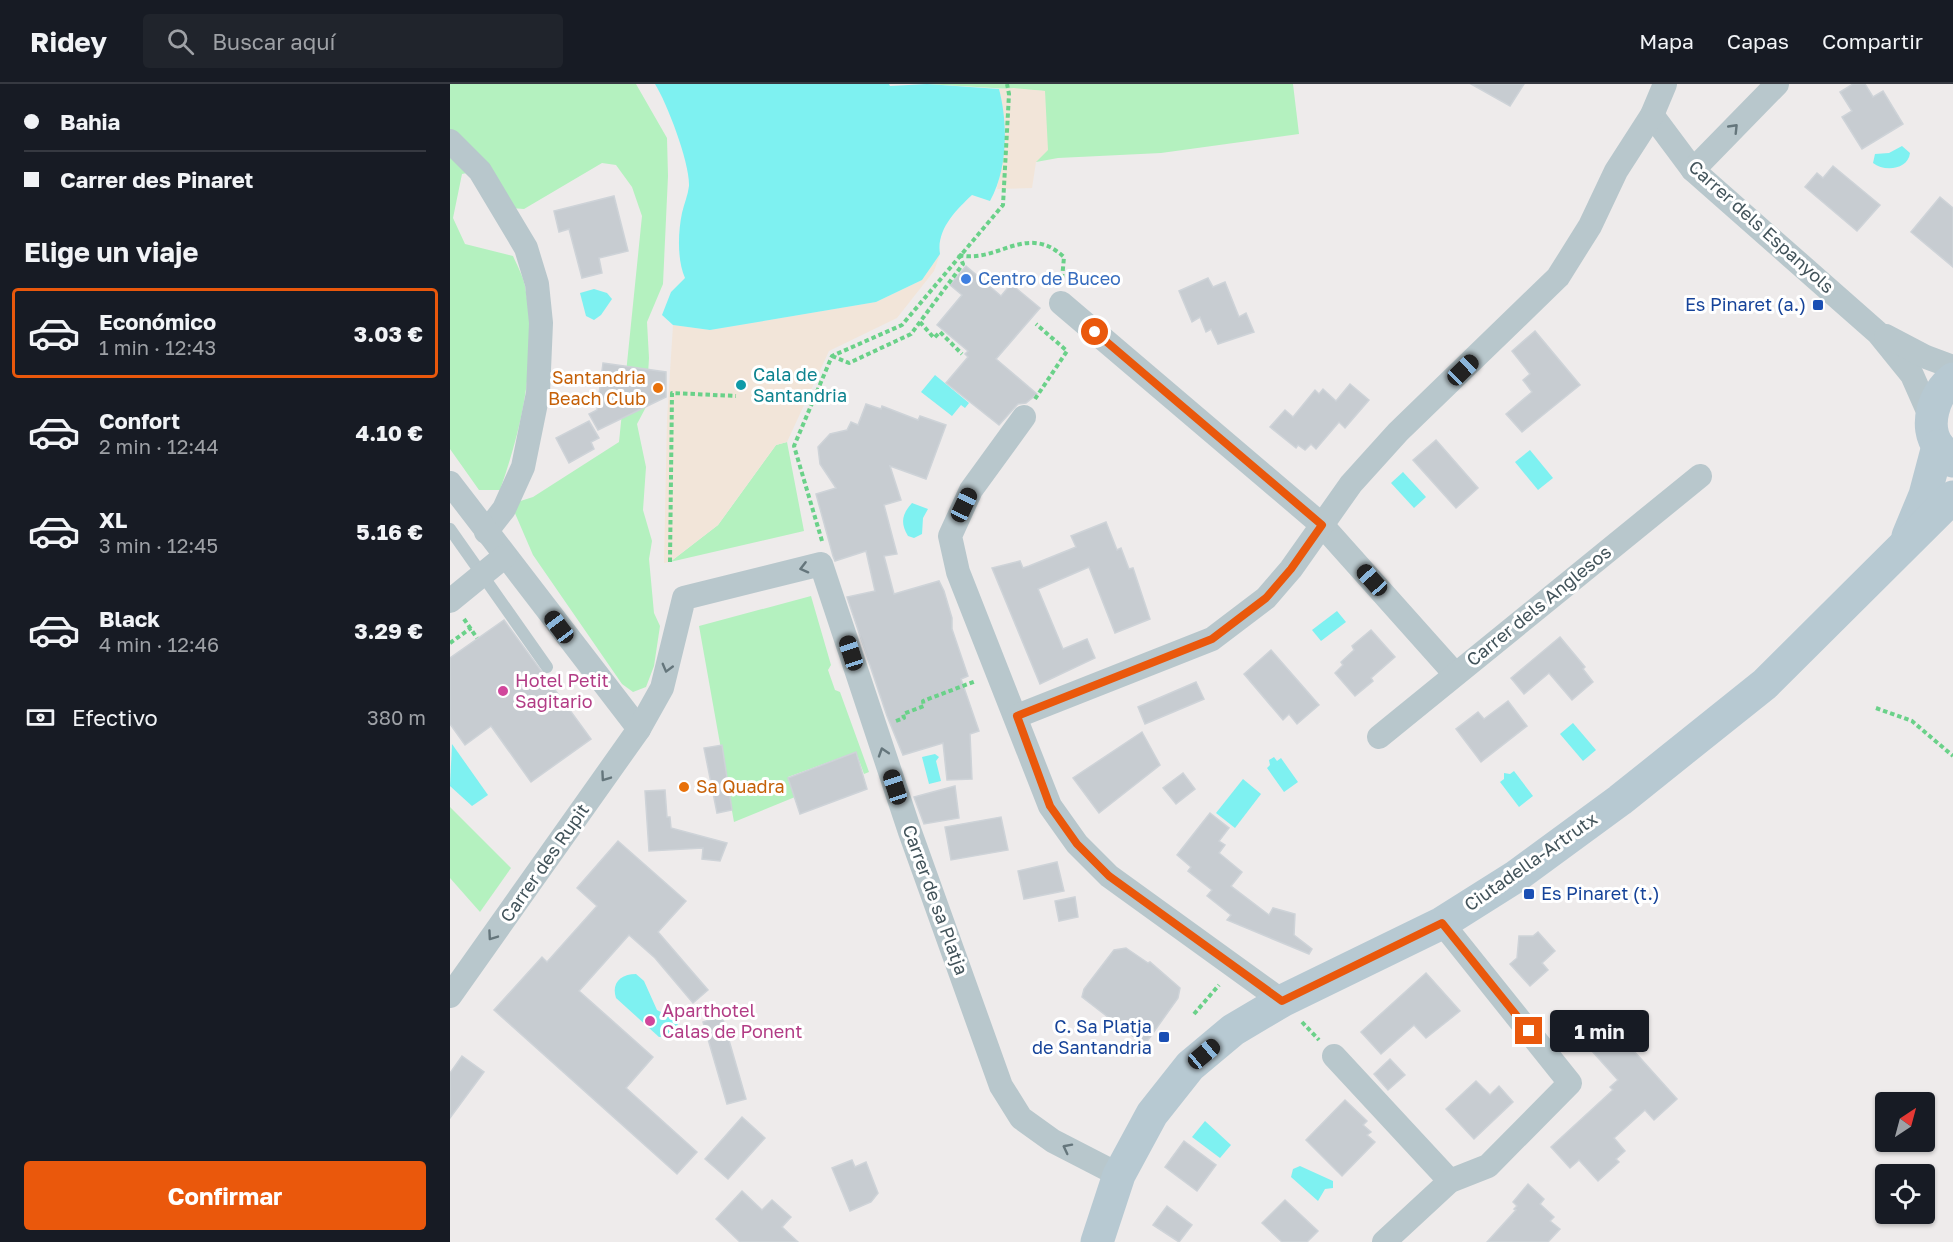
<!DOCTYPE html>
<html lang="es">
<meta charset="utf-8">
<style>
:root{--surface:#171b24;--page:#20242c;--text:#f1f3f6;--muted:#9ea1a6;--line:#363941;--accent:#ea580c}
body{margin:0;font-family:"Golos Text",sans-serif;background:var(--page);color:var(--text);height:100vh;display:flex;flex-direction:column;font-size:22px;white-space:nowrap}
*{box-sizing:border-box;margin:0}
p{font-size:20px;color:var(--muted)}
.icon{flex:none;width:33px;height:33px;fill:none;stroke:currentColor;stroke-width:2;stroke-linecap:round;stroke-linejoin:round}
.map{position:relative;flex:1;overflow:hidden}
.drawer{display:flex;flex-direction:column;background:var(--surface);width:450px}
.drawer>*{flex:none}
.guide{display:grid;align-content:center;height:132px;padding:0 24px;background:var(--surface)}
.needle{width:39px;rotate:36deg}
.buttons{position:absolute;left:1425px;top:1008px;display:grid;gap:12px}
.buttons a{display:grid;place-items:center;width:60px;height:60px;border-radius:6px;background:var(--surface);box-shadow:0 2px 4px #0004;font-size:30px}
.end{position:absolute;width:27px;height:27px;margin:-14px;border:8px solid #ea580c;background:#fff;box-shadow:0 0 0 3px #fff}
.from{border-radius:50%}
.bubble{position:absolute;height:42px;border-radius:6px;background:var(--surface);box-shadow:0 2px 4px #0004;font-size:20px;font-weight:700;line-height:42px;text-align:center}
.car{position:absolute;width:18px;height:36px;margin:-18px -9px;border-radius:8px;box-shadow:0 0 4px 2px #0007;background:linear-gradient(#222 24%,#8ab4d8 0 40%,#222 0 76%,#8ab4d8 0 86%,#222 0)}
.guide b{display:flex;align-items:center;gap:21px;height:57px;font-size:22px}
.guide b+b{border-top:2px solid var(--line)}
.guide i{width:15px;height:15px;background:var(--text)}
ul{padding:0;list-style:none}
li{display:flex;align-items:center;gap:18px;height:90px;margin:0 12px 9px;padding:0 12px;border:3px solid transparent;border-radius:6px}
li div{flex:1}
li b{display:block;font-size:22px}
li em{font-style:normal;font-weight:700}
li.active{border-color:var(--accent)}
li>.icon{width:54px;height:54px;stroke-width:1.5}
h2{padding:0 24px;font-size:27px;line-height:72px}
.pay{display:flex;align-items:center;gap:15px;height:66px;padding:0 24px;font-size:22px}
.pay p{margin-inline-start:auto}
.button{display:flex;gap:12px;margin-top:auto;padding:12px 24px}
.button a{flex:1;height:69px;border-radius:6px;background:var(--accent);color:#fff;font-size:24px;font-weight:700;line-height:69px;text-align:center}
header{display:flex;align-items:center;gap:36px;box-sizing:border-box;height:84px;padding:0 30px;background:var(--surface);border-bottom:2px solid var(--line)}
header strong{font-size:28px}
nav{display:flex;gap:33px;margin-inline-start:auto;font-size:21px}
.search{width:420px;height:54px;background:var(--page);display:flex;align-items:center;gap:15px;box-sizing:border-box;padding:0 21px;border-radius:6px;color:var(--muted);font-size:22px}
main{display:flex;flex:1;min-height:0}
.map>svg:first-child{display:block}
.green{fill:#b4f1bf}
.sand{fill:#f2e5d9}
.water{fill:#7ef1f1}
.building{fill:#c7ccd1;stroke:#ced3d8;stroke-width:1.5}
.lines{fill:none;stroke-linecap:round;stroke-linejoin:round}
.path{stroke:#6ad189;stroke-width:4;stroke-dasharray:4.5 3;stroke-linecap:butt}
.lane{stroke:#b8c7cc;stroke-width:12}
.street{stroke:#b8c7cc;stroke-width:24}
.secondary{stroke:#b7c9d2;stroke-width:33}
.oneway{stroke:#65767c}
.route{stroke:#ea580c;stroke-width:8}
.shop-dot{fill:#3f7fe0;stroke:#fff;stroke-width:2}
.transit-dot{fill:#1a4fb4;stroke:#fff;stroke-width:2}
.culture-dot{fill:#0f9aa8;stroke:#fff;stroke-width:2}
.food-dot{fill:#e8710a;stroke:#fff;stroke-width:2}
.hotel-dot{fill:#d1479c;stroke:#fff;stroke-width:2}
.labels{text-anchor:middle;stroke-width:6;stroke-linejoin:round;paint-order:stroke}
.street-label{font-size:18px;fill:#42535a;stroke:#fff}
.shop-label{font-size:18px;fill:#366cbe;stroke:#fff;text-anchor:start}
.transit-label{font-size:18px;fill:#164399;stroke:#fff;text-anchor:end}
.culture-label{font-size:18px;fill:#0d838f;stroke:#fff;text-anchor:start}
.food-label{font-size:18px;fill:#c56008;stroke:#fff;text-anchor:end}
.hotel-label{font-size:18px;fill:#b23c85;stroke:#fff;text-anchor:start}
</style>
<header>
<strong>Ridey</strong>
<div class="search"><svg class="icon" aria-label="search" viewBox="0 0 24 24"><circle cx="10" cy="10" r="6"/><path d="M15 15l6 6"/></svg>Buscar aquí</div>
<nav><a>Mapa</a><a>Capas</a><a>Compartir</a></nav>
</header>
<main>
<section class="drawer">
<div class="guide">
<b><i class="from"></i>Bahia</b>
<b><i></i>Carrer des Pinaret</b>
</div>
<h2>Elige un viaje</h2>
<ul>
<li class="active"><svg class="icon" aria-label="car" viewBox="0 0 24 24"><path d="M5 17H2v-5l4-1 3-4h7l3 4 3 1v5h-3M9 17h6M6 11h13"/><circle cx="7" cy="17" r="2"/><circle cx="17" cy="17" r="2"/></svg><div><b>Económico</b><p>1 min · 12:43</p></div><em>3.03 €</em></li>
<li><svg class="icon" aria-label="car" viewBox="0 0 24 24"><path d="M5 17H2v-5l4-1 3-4h7l3 4 3 1v5h-3M9 17h6M6 11h13"/><circle cx="7" cy="17" r="2"/><circle cx="17" cy="17" r="2"/></svg><div><b>Confort</b><p>2 min · 12:44</p></div><em>4.10 €</em></li>
<li><svg class="icon" aria-label="car" viewBox="0 0 24 24"><path d="M5 17H2v-5l4-1 3-4h7l3 4 3 1v5h-3M9 17h6M6 11h13"/><circle cx="7" cy="17" r="2"/><circle cx="17" cy="17" r="2"/></svg><div><b>XL</b><p>3 min · 12:45</p></div><em>5.16 €</em></li>
<li><svg class="icon" aria-label="car" viewBox="0 0 24 24"><path d="M5 17H2v-5l4-1 3-4h7l3 4 3 1v5h-3M9 17h6M6 11h13"/><circle cx="7" cy="17" r="2"/><circle cx="17" cy="17" r="2"/></svg><div><b>Black</b><p>4 min · 12:46</p></div><em>3.29 €</em></li>
</ul>
<div class="pay"><svg class="icon" aria-label="cash" viewBox="0 0 24 24"><path d="M3 7h18v10H3z"/><circle cx="12" cy="12" r="2"/></svg>Efectivo<p>380 m</p></div>
<div class="button"><a>Confirmar</a></div>
</section>
<div class="map">
<svg width="1503" height="1158" viewBox="0 0 1503 1158">
<rect width="100%" height="100%" fill="#eeebeb"/>
<g class="green">
<path d="M0 0H186L217 54 218 92 213 200 197 238 199 274 196 323 187 340 196 383 193 426 202 457 199 475 204 529 210 542 204 582 196 603 183 608 172 600 83 471 61 420 83 413 169 358 192 132 182 103 166 81 152 79 74 125 61 124 37 85 12 90 3 134 15 160 63 172C67 181 73 192 75 202 88 271 73 341 50 406H29L0 365Z"/>
<polygon points="477,0 843,0 849,50 711,69 608,74 586,78 595,7"/>
<polygon points="337,358 354,447 220,478 268,441 326,361"/>
<polygon points="361,512 381,581 378,586 385,606 390,608 419,688 414,690 406,668 338,693 345,713 284,738 249,542"/>
<polygon points="0,723 61,784 30,828 0,794"/>
</g>
<g class="sand">
<path d="M564 4 595 7 598 66 586 78 582 104 547 105C553 69 558 41 549 5Z"/>
<polygon points="490,170 484,187 447,234 379,267 337,358 326,361 268,441 220,478 214,479 217,335 223,241 260,246 426,218 472,196"/>
</g>
<g class="water">
<path d="M205 0H439L440 2 477 0 549 5C558 39 558 85 540 117L522 111C506 126 486 146 490 170L472 196 426 218 260 246 223 241 212 231 221 208 235 194C227 176 228 148 232 129 234 120 238 111 239 102 240 79 217 19 205 0Z"/>
<path d="M1452 62 1460 69C1458 86 1434 88 1423 79L1425 70 1439 69Z"/>
<polygon points="144,205 157,209 162,215 151,231 144,236 136,232 130,209"/>
<polygon points="485,291 519,319 515,324 511,321 502,332 471,308"/>
<polygon points="1080,366 1103,394 1088,406 1065,378"/>
<polygon points="953,388 976,413 964,424 941,399"/>
<path d="M462 419 478 425 473 434 472 450 464 454 458 452C450 439 452 430 462 419Z"/>
<polygon points="887,527 896,538 871,557 862,546"/>
<polygon points="1123,639 1146,666 1133,677 1110,650"/>
<polygon points="2,660 38,711 22,722 0,702"/>
<polygon points="485,670 489,673 486,677 491,697 479,700 472,673"/>
<polygon points="824,673 827,677 831,674 848,698 834,708 817,684 820,681 819,676"/>
<polygon points="1064,687 1083,712 1069,723 1050,698 1054,695 1054,689 1060,690"/>
<polygon points="793,695 811,710 785,744 766,729"/>
<path d="M186 890 194 897 207 926C216 932 238 932 222 952L209 953 166 914C161 899 171 890 186 890Z"/>
<polygon points="755,1037 781,1061 770,1074 742,1053"/>
<polygon points="850,1082 883,1097 883,1104 875,1105 868,1117 841,1093 843,1085"/>
</g>
<g class="building">
<polygon points="1021,0 1074,0 1060,22"/>
<polygon points="1403,0 1415,0 1423,13 1433,7 1453,40 1412,65 1392,33 1402,27 1390,8"/>
<polygon points="1383,82 1430,121 1407,147 1355,103 1367,89 1373,94"/>
<polygon points="164,112 178,167 149,174 152,189 132,194 119,145 109,148 104,127"/>
<polygon points="1490,113 1503,124 1503,183 1461,148"/>
<polygon points="516,182 551,212 561,200 590,224 546,275 587,310 576,319 568,320 549,341 496,299 518,273 515,270 518,267 487,241 512,211 500,201"/>
<polygon points="758,194 763,203 775,198 789,233 796,229 804,248 768,260 761,245 756,248 750,233 742,238 729,207"/>
<polygon points="1085,247 1130,301 1072,348 1056,330 1082,308 1073,296 1080,290 1062,267"/>
<polygon points="153,279 216,288 216,313 148,346 139,330 147,326"/>
<polygon points="900,300 919,316 895,344 889,338 866,365 861,360 855,366 848,361 846,364 820,343 835,326 843,333 865,306 869,310 873,305 886,317"/>
<polygon points="416,320 431,325 432,322 468,336 470,332 496,341 476,395 440,382 451,416 434,421 447,470 434,472 444,510 489,497 494,507 502,534 502,545 518,592 511,595 529,647 520,650 522,695 497,696 493,659 453,671 437,632 397,513 425,507 416,467 385,477 383,472 366,410 386,404 370,380 368,363 380,350 397,346 401,338 408,341"/>
<polygon points="139,337 149,354 141,358 144,365 119,379 106,354"/>
<polygon points="986,356 1028,404 1006,424 963,376"/>
<polygon points="656,438 667,466 671,464 679,485 683,484 700,535 665,549 639,483 588,505 613,565 637,555 645,574 590,600 542,484 570,477 573,484 579,482 626,463 621,452"/>
<polygon points="54,536 141,655 81,698 41,642 15,661 0,640 0,574"/>
<polygon points="921,546 945,573 921,594 923,597 905,612 885,589 893,581 891,578 904,566 902,562"/>
<polygon points="1110,553 1135,583 1133,585 1143,598 1122,616 1099,589 1074,610 1061,594"/>
<polygon points="821,566 869,621 847,640 839,630 833,636 794,590"/>
<polygon points="746,598 754,615 695,640 688,623"/>
<polygon points="1058,617 1077,642 1031,678 1006,645 1028,628 1034,635"/>
<polygon points="692,648 710,681 649,729 623,694"/>
<polygon points="272,661 282,726 267,729 254,664"/>
<polygon points="406,668 417,705 350,730 338,694"/>
<polygon points="733,689 745,705 726,720 713,704"/>
<polygon points="505,702 509,734 474,740 464,713"/>
<polygon points="215,706 217,733 220,733 221,744 277,759 270,777 252,775 253,764 199,767 195,707"/>
<polygon points="760,729 779,744 769,757 775,761 769,769 792,788 781,802 819,831 823,824 845,830 844,851 862,865 859,870 777,836 781,831 757,812 762,806 738,787 741,783 727,771"/>
<polygon points="551,733 558,766 501,776 495,743"/>
<polygon points="168,757 236,817 208,848 258,906 243,919 205,874 179,851 129,907 203,973 176,1004 247,1068 227,1090 44,926 92,873 97,878 147,822 127,804"/>
<polygon points="607,778 614,807 574,815 568,787"/>
<polygon points="625,813 628,833 609,837 605,817"/>
<polygon points="1088,848 1105,867 1092,879 1098,886 1080,902 1060,880 1067,874 1069,852 1083,852"/>
<polygon points="676,864 698,879 700,878 730,904 728,914 698,956 693,957 689,957 632,913 634,905 664,866"/>
<polygon points="976,889 1010,927 976,954 964,941 931,970 911,948"/>
<polygon points="272,932 296,1015 277,1020 253,938"/>
<polygon points="1165,946 1227,1015 1204,1036 1195,1026 1164,1054 1175,1067 1166,1075 1169,1078 1148,1097 1129,1076 1120,1084 1101,1063 1163,1006 1160,1003 1168,996 1142,967"/>
<polygon points="12,972 34,988 0,1034 0,989"/>
<polygon points="940,975 955,991 938,1006 924,990"/>
<polygon points="1026,997 1040,1011 1049,1002 1063,1018 1024,1055 996,1025"/>
<polygon points="895,1016 917,1037 913,1041 921,1048 917,1051 925,1058 892,1092 856,1056"/>
<polygon points="292,1033 315,1054 278,1095 255,1075"/>
<polygon points="734,1057 766,1081 747,1107 715,1083"/>
<polygon points="402,1076 405,1083 416,1078 428,1109 421,1118 400,1127 382,1084"/>
<polygon points="1078,1100 1094,1115 1090,1120 1104,1133 1100,1137 1110,1145 1098,1158 1037,1158 1066,1126 1064,1125 1067,1122 1063,1118"/>
<polygon points="292,1107 312,1126 322,1116 341,1133 332,1143 348,1158 290,1158 266,1135"/>
<polygon points="835,1116 868,1147 857,1158 832,1158 812,1139"/>
<polygon points="717,1122 742,1141 729,1158 703,1141"/>
</g>
<g class="lines">
<g class="path">
<path d="M509 171C548 180 576 138 614 173L612 195"/>
<polyline points="470,238 484,254 490,248 512,270"/>
<polyline points="382,272 399,279 461,250 513,180 509,170"/>
<polyline points="585,315 617,267 586,240"/>
<polyline points="372,457 344,362 382,272 452,241 553,121 559,10 557,0"/>
<polyline points="220,478 222,309 286,312"/>
<polyline points="14,535 27,554"/>
<polyline points="0,559 21,544"/>
<polyline points="1426,624 1462,637 1503,672"/>
<polyline points="446,637 454,634 453,630 474,622 473,617 526,597"/>
<polyline points="744,930 769,901"/>
<polyline points="852,938 869,956"/>
</g>
<polyline class="lane" points="0,445 97,583"/>
<g class="street">
<polyline points="1202,31 1243,86 1428,249 1462,291 1481,334"/>
<polyline points="0,57 30,87 76,164 87,200 91,239 88,309 73,383 54,425 36,448"/>
<polyline points="1243,86 1327,0"/>
<polyline points="611,219 872,441 1005,590"/>
<polyline points="1436,252 1476,273 1503,283"/>
<polyline points="574,333 521,406 500,452 508,488 600,722 627,760 659,792 832,917"/>
<polyline points="0,399 189,645"/>
<polyline points="0,517 55,472"/>
<polyline points="567,632 762,555 816,514 841,485 901,400 948,348 1108,193 1140,142 1166,87 1202,31 1215,0"/>
<polyline points="929,653 1250,392"/>
<polyline points="0,912 189,645 212,604 234,514 371,480 460,748 551,1002 571,1034 603,1057 669,1091"/>
<polyline points="884,972 1000,1097"/>
<polyline points="934,1158 1000,1097 1038,1082 1120,999 992,839"/>
</g>
<g class="secondary">
<path d="M1503 295C1484 309 1473 343 1489 363 1493 368 1499 372 1503 377"/>
<polyline points="1458,452 1475,411 1488,362"/>
<polyline points="647,1158 669,1091 702,1030 740,982 783,946 832,917 992,839 1065,793 1170,716 1315,600 1503,413"/>
</g>
</g>
<defs><path id="oneway-chevron" d="M-2-3.5L2.5 0L-2 3.5" fill="none" stroke-width="1.6" stroke-linecap="round" stroke-linejoin="round" transform="scale(1.5)"/></defs>
<g class="oneway">
<use href="#oneway-chevron" transform="translate(1284 44) rotate(-46)"/>
<use href="#oneway-chevron" transform="translate(354 484) rotate(166)"/>
<use href="#oneway-chevron" transform="translate(217 584) rotate(105)"/>
<use href="#oneway-chevron" transform="translate(433 668) rotate(-108)"/>
<use href="#oneway-chevron" transform="translate(155 693) rotate(125)"/>
<use href="#oneway-chevron" transform="translate(42 852) rotate(125)"/>
<use href="#oneway-chevron" transform="translate(617 1064) rotate(-153)"/>
</g>
<g class="lines">
<polyline class="route" points="645,248 872,441 841,485 816,514 762,555 567,632 600,722 627,760 659,792 832,917 992,839 1079,947"/>
</g>
<circle class="shop-dot" cx="516" cy="195" r="6"/>
<g class="transit-dot">
<rect x="1362" y="215" width="12" height="12" rx="3"/>
<rect x="1073" y="804" width="12" height="12" rx="3"/>
<rect x="708" y="947" width="12" height="12" rx="3"/>
</g>
<circle class="culture-dot" cx="291" cy="301" r="6"/>
<g class="food-dot">
<circle cx="208" cy="304" r="6"/>
<circle cx="234" cy="703" r="6"/>
</g>
<g class="hotel-dot">
<circle cx="53" cy="607" r="6"/>
<circle cx="200" cy="937" r="6"/>
</g>
<g class="labels">
<g class="street-label">
<text transform="translate(1311 143) rotate(42)" y="6">Carrer dels Espanyols</text>
<text transform="translate(1089 522) rotate(-39)" y="6">Carrer dels Anglesos</text>
<text transform="translate(1081 778) rotate(-35)" y="6">Ciutadella-Artrutx</text>
<text transform="translate(95 779) rotate(-55)" y="6">Carrer des Rupit</text>
<text transform="translate(485 816) rotate(70)" y="6">Carrer de sa Platja</text>
</g>
<g class="shop-label">
<text x="528" y="201">Centro de Buceo</text>
</g>
<g class="transit-label">
<text x="1356" y="227">Es Pinaret (a.)</text>
<text x="1091" y="816" text-anchor="start">Es Pinaret (t.)</text>
<text x="702" y="949">C. Sa Platja<tspan x="702" dy="21">de Santandria</tspan></text>
</g>
<g class="culture-label">
<text x="303" y="297">Cala de<tspan x="303" dy="21">Santandria</tspan></text>
</g>
<g class="food-label">
<text x="196" y="300">Santandria<tspan x="196" dy="21">Beach Club</tspan></text>
<text x="246" y="709" text-anchor="start">Sa Quadra</text>
</g>
<g class="hotel-label">
<text x="65" y="603">Hotel Petit<tspan x="65" dy="21">Sagitario</tspan></text>
<text x="212" y="933">Aparthotel<tspan x="212" dy="21">Calas de Ponent</tspan></text>
</g>
</g>
</svg>
<div class="buttons">
<a><svg class="needle" viewBox="-14 -14 28 28"><path d="M0-13l5 13h-10z" fill="#e53935"/><path d="M0 13l5-13h-10z" fill="#9ea1a6"/></svg></a>
<a><svg class="icon" aria-label="locate" viewBox="0 0 24 24"><circle cx="12" cy="12" r="6"/><path d="M12 2v4M12 18v4M2 12h4M18 12h4"/></svg></a>
</div>
<i class="end from" style="left:645px;top:248px"></i>
<i class="end" style="left:1079px;top:947px"></i>
<div class="bubble" style="left:1100px;top:926px;width:99px">1 min</div>
<i class="car" style="left:1013px;top:286px;rotate:46deg"></i>
<i class="car" style="left:514px;top:421px;rotate:25deg"></i>
<i class="car" style="left:922px;top:496px;rotate:318deg"></i>
<i class="car" style="left:109px;top:543px;rotate:323deg"></i>
<i class="car" style="left:401px;top:569px;rotate:342deg"></i>
<i class="car" style="left:445px;top:703px;rotate:342deg"></i>
<i class="car" style="left:754px;top:970px;rotate:50deg"></i>
</div>
</main>
